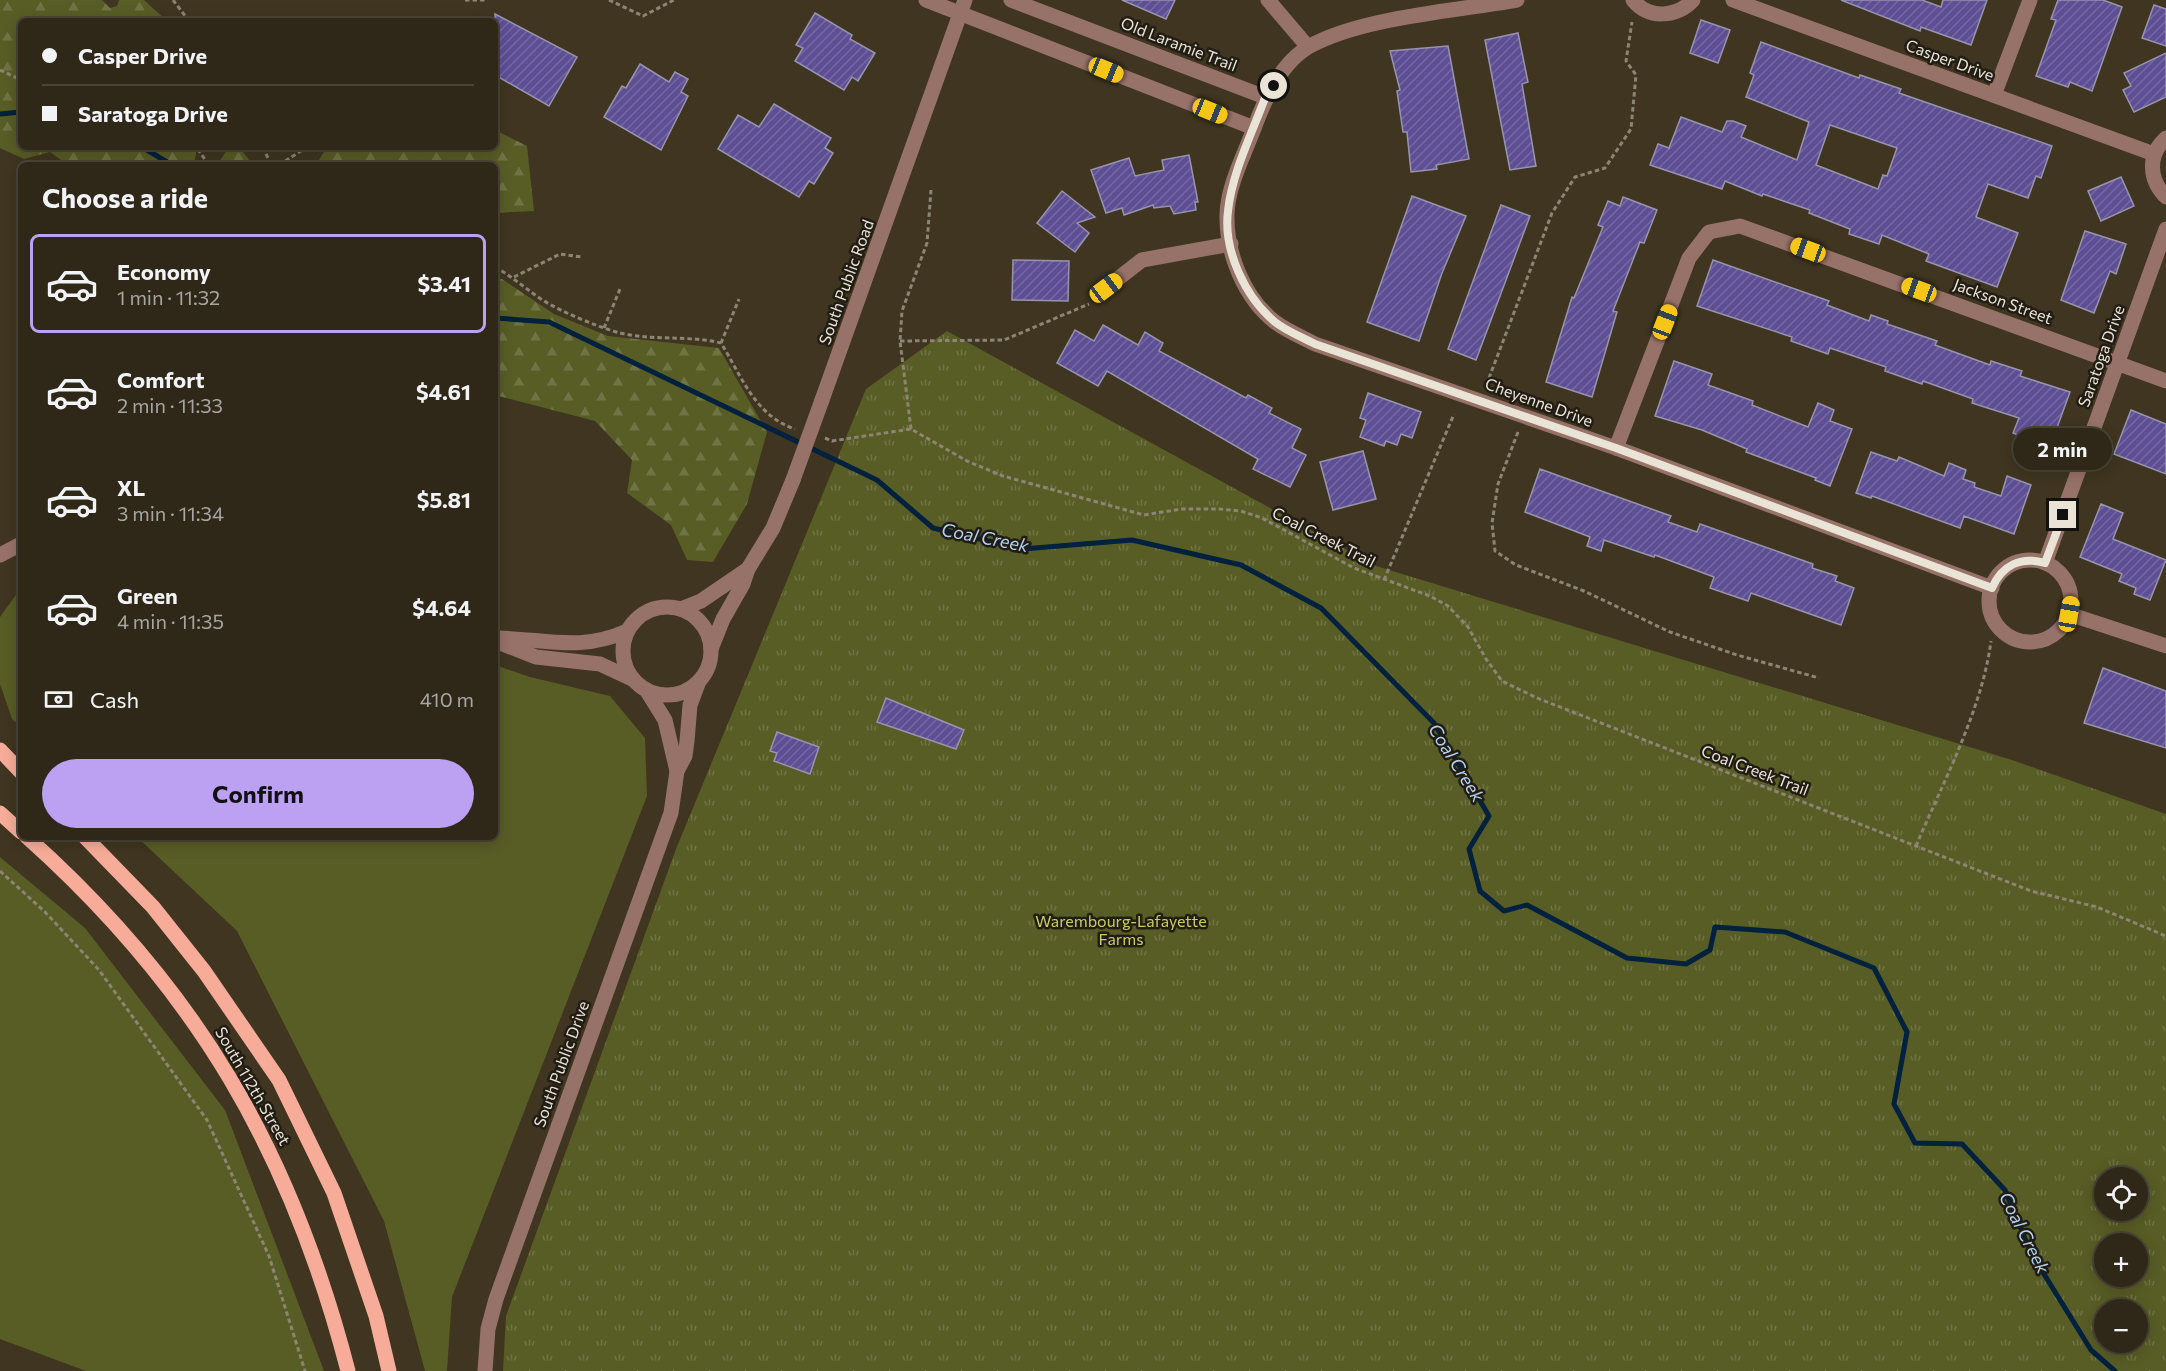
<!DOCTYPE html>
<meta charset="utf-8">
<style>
:root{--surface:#2f2818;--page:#373021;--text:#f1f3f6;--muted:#a7a6a2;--line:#4a4437;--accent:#bca0f2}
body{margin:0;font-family:Commissioner,sans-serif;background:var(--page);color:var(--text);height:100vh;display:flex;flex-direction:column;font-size:22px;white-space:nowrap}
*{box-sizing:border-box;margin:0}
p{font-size:20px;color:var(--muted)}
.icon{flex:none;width:33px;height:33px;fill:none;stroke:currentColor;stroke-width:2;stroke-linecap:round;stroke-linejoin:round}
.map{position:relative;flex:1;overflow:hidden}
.drawer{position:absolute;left:18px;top:162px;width:480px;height:678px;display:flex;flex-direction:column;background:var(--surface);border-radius:9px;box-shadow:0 3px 15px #0003,0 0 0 2px var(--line)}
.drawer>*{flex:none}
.top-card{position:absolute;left:18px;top:18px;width:480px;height:132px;border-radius:9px;box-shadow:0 3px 15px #0003,0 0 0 2px var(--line);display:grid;align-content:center;height:132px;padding:0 24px;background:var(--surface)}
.buttons{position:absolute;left:2094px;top:1167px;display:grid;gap:12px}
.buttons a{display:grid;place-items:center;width:54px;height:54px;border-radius:50%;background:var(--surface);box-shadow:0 3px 15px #0003,0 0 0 2px var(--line);font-size:30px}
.end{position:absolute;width:27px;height:27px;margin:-14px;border:8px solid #eae4d7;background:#111;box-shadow:0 0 0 3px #111}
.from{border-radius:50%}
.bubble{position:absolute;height:42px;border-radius:21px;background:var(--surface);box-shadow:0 3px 15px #0003,0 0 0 2px var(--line);font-size:20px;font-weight:700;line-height:42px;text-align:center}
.car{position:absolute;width:18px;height:36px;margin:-18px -9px;border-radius:8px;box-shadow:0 0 4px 2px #0007;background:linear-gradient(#f5c518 24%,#345 0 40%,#f5c518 0 76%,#345 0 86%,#f5c518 0)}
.top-card b{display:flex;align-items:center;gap:21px;height:57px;font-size:22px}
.top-card b+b{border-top:2px solid var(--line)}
.top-card i{width:15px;height:15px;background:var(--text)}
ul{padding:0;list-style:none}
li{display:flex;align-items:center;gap:18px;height:99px;margin:0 12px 9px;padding:0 12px;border:3px solid transparent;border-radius:9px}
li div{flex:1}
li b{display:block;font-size:22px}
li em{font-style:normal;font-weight:700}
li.selected{border-color:var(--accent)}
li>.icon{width:54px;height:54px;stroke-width:1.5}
h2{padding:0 24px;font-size:27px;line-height:72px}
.pay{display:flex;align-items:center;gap:15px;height:66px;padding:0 24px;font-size:22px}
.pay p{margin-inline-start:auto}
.cta{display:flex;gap:12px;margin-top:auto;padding:12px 24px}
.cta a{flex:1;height:69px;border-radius:36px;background:var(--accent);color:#111;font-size:24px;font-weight:700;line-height:69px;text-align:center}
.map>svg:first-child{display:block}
.grass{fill:#585c25}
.forest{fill:url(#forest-firs)}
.park{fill:url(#park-tufts);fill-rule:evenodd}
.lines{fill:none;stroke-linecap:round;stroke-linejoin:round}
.stream{stroke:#01213e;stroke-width:5}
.building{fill:url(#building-hatch);stroke:#9794ad;stroke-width:1.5;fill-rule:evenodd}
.path{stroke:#8d8574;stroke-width:3;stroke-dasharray:4.5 3;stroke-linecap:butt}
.minor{stroke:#977268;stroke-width:15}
.major{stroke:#f6ac98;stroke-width:15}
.minor-bridge{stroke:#977268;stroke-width:15}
.route{stroke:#eae4d7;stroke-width:8}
.labels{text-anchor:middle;stroke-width:5;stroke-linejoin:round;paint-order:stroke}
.street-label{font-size:16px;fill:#eae4d7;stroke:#221d14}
.park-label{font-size:16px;fill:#c8d05d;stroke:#221d14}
.water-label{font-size:18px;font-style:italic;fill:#b2d1f0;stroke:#221d14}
</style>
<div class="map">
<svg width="2166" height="1371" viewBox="0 0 2166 1371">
<defs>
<pattern id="forest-firs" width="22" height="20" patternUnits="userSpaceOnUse" patternTransform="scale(1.5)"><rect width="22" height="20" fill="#585c25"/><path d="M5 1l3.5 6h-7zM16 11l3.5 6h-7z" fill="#707344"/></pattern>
<pattern id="park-tufts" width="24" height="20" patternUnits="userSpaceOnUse" patternTransform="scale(1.5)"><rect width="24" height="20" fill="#585c25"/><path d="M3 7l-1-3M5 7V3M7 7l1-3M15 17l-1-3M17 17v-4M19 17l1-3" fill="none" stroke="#707344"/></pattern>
<pattern id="building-hatch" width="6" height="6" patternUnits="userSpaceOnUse" patternTransform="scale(1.5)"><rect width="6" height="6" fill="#5e4f95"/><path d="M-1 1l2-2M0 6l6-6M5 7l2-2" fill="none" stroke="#7568a3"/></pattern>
</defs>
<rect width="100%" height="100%" fill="#3f3520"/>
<g class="grass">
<polygon points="21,588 21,727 12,719 0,684 0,617"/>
<polygon points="495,665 530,677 610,696 645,738 647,796 452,1297 447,1371 425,1371 384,1221 237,931 137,837 495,837"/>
<polygon points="0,857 85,928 225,1110 324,1371 86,1371 0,1339"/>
</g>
<g class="forest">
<polygon points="0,0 102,0 110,8 117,6 119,0 144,0 166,20 21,21 21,147 197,147 194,165 68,165 50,152 24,159 0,148"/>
<polygon points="495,130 527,146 534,211 495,213 495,165 329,165 319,160 327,147 495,147"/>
<polygon points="229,147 239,147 253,165 217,165"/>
<polygon points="495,279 502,279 554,314 608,336 719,348 767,432 747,504 713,562 687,560 671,525 627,493 632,460 595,421 495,395"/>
</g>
<path class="park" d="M947 331 1376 566 2012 760 2166 814V1371H503L506 1316 676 849 866 389ZM2104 1178H2138V1210H2104ZM2104 1244H2138V1276H2104ZM2104 1310H2138V1342H2104Z"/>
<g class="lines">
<g class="stream">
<polyline points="0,114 21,112"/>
<polyline points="142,147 172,165"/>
<polyline points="495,318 549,322 877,480 933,528 1023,549 1132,540 1241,565 1321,608 1434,723 1489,816 1469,849 1480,891 1504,911 1527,905 1627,958 1686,964 1710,950 1715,927 1785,932 1874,968 1907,1032 1894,1104 1915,1143 1962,1144 2005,1190 2031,1253 2091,1350 2115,1371"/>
</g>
</g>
<g class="building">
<polygon points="1122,0 1175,0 1166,19"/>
<polygon points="1841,0 1922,0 1941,7 1943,0 1987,0 1971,45 1921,27 1920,31"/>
<polygon points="2058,0 2103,0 2122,7 2092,91 2070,82 2068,87 2036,76 2056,20 2051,19"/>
<polygon points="2154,5 2166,9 2166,46 2142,38"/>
<polygon points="815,13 852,35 850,39 875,53 858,81 852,77 844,90 795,61 803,48 796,45"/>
<polygon points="495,14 577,57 549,106 495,75"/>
<polygon points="1701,20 1730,30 1718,63 1690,53"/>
<polygon points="1518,33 1528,82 1522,84 1536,166 1510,170 1485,40"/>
<path d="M1761 42 1859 78 1860 75 1901 89 1899 93 2052 146 2041 178 2036 176 2028 198 1988 184 1976 217 2018 233 1997 287 1926 261 1929 254 1882 235 1879 244 1849 234 1850 229 1809 213 1810 210 1763 194 1762 196 1725 181 1722 189 1650 165 1658 144 1669 148 1681 117 1722 132 1727 121H1733L1746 126 1741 137 1797 160 1809 122 1746 97 1754 75 1750 73ZM1830 125 1897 148 1887 176 1883 175 1878 189 1816 165Z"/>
<polygon points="1448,46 1469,159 1436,165 1437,169 1411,172 1407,132 1403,132 1397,91 1400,90 1390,51"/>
<polygon points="2166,53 2166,97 2134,112 2123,90 2131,86 2124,73"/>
<polygon points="640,64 669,82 675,72 688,79 681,92 688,96 661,150 604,117 622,86 626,88"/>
<polygon points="774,104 831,138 825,148 833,153 814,184 809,181 799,197 718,149 738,115 759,127"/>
<polygon points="1189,155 1198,202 1195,202 1196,210 1174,214 1170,206 1154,208 1153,205 1124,215 1122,208 1106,213 1091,170 1129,158 1135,176 1164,170 1162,160"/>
<polygon points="2121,177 2134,206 2101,221 2088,191"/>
<polygon points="1062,191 1095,217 1077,223 1089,233 1075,252 1037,223"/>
<polygon points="1412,196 1466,216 1442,273 1419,341 1367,322"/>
<polygon points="1623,197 1657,210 1644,243 1640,242 1613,311 1617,312 1592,397 1546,382 1572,297 1574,298 1603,227 1598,225 1608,201 1620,206"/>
<polygon points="1501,205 1530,216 1476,360 1448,349"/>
<polygon points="2085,231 2126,244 2116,274 2110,271 2094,313 2061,300"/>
<polygon points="1013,260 1069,261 1068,301 1012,300"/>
<polygon points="1713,260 1829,301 1827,305 1869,321 1871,315 1888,321 1887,324 1937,341 1935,345 1990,365 1991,361 2022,371 2020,376 2070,392 2050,447 2013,433 2019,418 1972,403 1973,399 1923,381 1922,384 1885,371 1886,367 1830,348 1828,354 1791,341 1792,337 1697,306"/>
<polygon points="1103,325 1138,345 1145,332 1163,343 1159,351 1246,398 1248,395 1272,408 1269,413 1301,429 1292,448 1306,455 1290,487 1253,469 1258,459 1107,371 1098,386 1057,363 1075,330 1094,341"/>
<polygon points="1674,361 1712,374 1708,385 1753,401 1752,405 1808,427 1818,403 1834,410 1830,421 1852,429 1830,486 1815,480 1816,478 1746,452 1747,449 1702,430 1655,416"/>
<polygon points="1368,393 1421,412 1412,438 1401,434 1397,445 1386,441 1384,446 1360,437 1366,420 1360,418"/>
<polygon points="2131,410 2166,424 2166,474 2114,454"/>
<polygon points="1363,451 1376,499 1333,510 1320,462"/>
<polygon points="1871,452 1897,461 1899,457 1944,476 1949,463 1966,470 1963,479 1975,483 1974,487 2001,496 2007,476 2031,485 2014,534 1964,516 1960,528 1872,496 1871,498 1856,493"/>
<polygon points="1540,469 1671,516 1668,522 1697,532 1700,524 1813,564 1812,568 1837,576 1835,581 1854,588 1841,625 1751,593 1748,601 1710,588 1714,577 1655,555 1654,557 1604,540 1601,551 1587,546 1590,537 1525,512"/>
<polygon points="2101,504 2123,513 2113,539 2166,560 2150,600 2134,594 2136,588 2119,581 2122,574 2080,557"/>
<polygon points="2103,668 2166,691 2166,748 2084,723"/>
<polygon points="886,698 964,730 956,749 877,722"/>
<polygon points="777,732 819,747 810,774 774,761 777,753 770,751"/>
</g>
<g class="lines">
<g class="path">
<polyline points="173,0 189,21"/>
<polyline points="465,0 485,0"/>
<polyline points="609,0 643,16 674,0"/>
<polyline points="0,70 21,80"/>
<polyline points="190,147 199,151 209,165"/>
<polyline points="263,147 271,165"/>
<polyline points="279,165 307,147"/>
<path d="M495 267C513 277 527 290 544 301 564 313 598 327 620 333 653 341 688 335 721 343 741 375 755 416 795 429"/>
<polyline points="514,277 560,254 582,257"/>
<polyline points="604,328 620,289"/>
<polyline points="900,341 1004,340 1089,304"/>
<polyline points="721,343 739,299"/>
<polyline points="1489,378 1552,213 1575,177 1605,168 1631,129 1636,75 1626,61 1632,22"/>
<polyline points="911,429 900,341 902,311 927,243 931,190"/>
<polyline points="1518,432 1498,484 1492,523 1495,551 1516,565 1584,591 1670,632 1737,655 1819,678"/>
<polyline points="825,438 832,441 911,429 967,461 1003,476 1144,515 1181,509 1219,509 1241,511 1262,518 1354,568 1430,596 1448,606 1468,627 1486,659 1502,681 1537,698 2031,891 2097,907 2166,936"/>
<polyline points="1384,580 1454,414"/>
<path d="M1916 846C1943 782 1982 710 1991 641"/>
<polyline points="0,871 45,912 99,970 207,1120 269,1256 305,1371"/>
</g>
<g class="minor">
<polyline points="926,0 1254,128"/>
<polyline points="1011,0 1265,97"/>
<polyline points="1268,0 1308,47"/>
<path d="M1517 0C1456 11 1363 17 1310 46 1280 63 1264 101 1253 131 1243 157 1228 186 1227 214 1226 253 1244 298 1275 322 1287 331 1302 337 1315 344L1616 448 1992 588"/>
<path d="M1633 0C1649 20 1677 17 1693 0"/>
<polyline points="1733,0 2154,154"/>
<polyline points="1994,95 2030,0"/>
<path d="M2166 138C2147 155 2149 180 2166 197"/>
<polyline points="1106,288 1142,260 1231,244"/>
<polyline points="822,400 965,0"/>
<polyline points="1616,448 1689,258 1709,232 1740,226 2166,381"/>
<polyline points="0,555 21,544"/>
<circle cx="2030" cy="601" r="41"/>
<polyline points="2045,563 2166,229"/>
<circle cx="667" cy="651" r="44"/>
<polyline points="681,609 701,601 748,569"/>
<polyline points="2069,614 2166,646"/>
<path d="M498 638C546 639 580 652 627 631"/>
<polyline points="495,641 536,657 600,664 632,679"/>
<polyline points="711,649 723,619 743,584 748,569 773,528 793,480"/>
<polyline points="647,691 665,720 677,771"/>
<polyline points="485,1371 488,1329 496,1299 671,813 677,771 685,756 687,741 690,705 699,681"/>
</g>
<g class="major">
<polyline points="0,750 21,772"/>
<polyline points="0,813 21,832"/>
<path d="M27 837C197 989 291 1151 348 1371"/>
<polyline points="85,837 153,907 204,971 279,1080 334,1193 376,1316 389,1371"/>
</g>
<polyline class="minor-bridge" points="793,480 822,400"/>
</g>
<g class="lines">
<path class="route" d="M1274 86 1265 98C1252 133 1232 173 1228 211 1223 250 1245 297 1275 322 1286 331 1302 337 1315 344L1616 448 1992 588C2002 565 2021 556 2045 563L2063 515"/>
</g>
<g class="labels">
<g class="street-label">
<text transform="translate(1179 44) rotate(21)" y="6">Old Laramie Trail</text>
<text transform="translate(1950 60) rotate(20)" y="6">Casper Drive</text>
<text transform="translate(846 282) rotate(-70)" y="6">South Public Road</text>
<text transform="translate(2003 301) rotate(20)" y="6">Jackson Street</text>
<text transform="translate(2101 356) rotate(-70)" y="6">Saratoga Drive</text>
<text transform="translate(1539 402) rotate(20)" y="6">Cheyenne Drive</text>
<text transform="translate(1324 537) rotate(27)" y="6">Coal Creek Trail</text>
<text transform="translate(1755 770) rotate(21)" y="6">Coal Creek Trail</text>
<text transform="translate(561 1064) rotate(-70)" y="6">South Public Drive</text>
<text transform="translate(253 1086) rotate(60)" y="6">South 112th Street</text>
</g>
<g class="park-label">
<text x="1121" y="927">Warembourg-Lafayette<tspan x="1121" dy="18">Farms</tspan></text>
</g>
<g class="water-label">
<text transform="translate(985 538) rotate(11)" y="6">Coal Creek</text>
<text transform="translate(1456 763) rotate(58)" y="6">Coal Creek</text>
<text transform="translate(2024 1233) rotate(63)" y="6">Coal Creek</text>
</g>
</g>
</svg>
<div class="buttons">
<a><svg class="icon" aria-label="locate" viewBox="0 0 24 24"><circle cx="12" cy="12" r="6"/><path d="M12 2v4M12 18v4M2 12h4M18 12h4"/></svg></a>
<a>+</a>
<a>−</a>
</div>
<i class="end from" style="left:1274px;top:86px"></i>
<i class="end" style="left:2063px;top:515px"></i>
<div class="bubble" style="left:2013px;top:428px;width:99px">2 min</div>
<i class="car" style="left:1106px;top:70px;rotate:112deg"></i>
<i class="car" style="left:1210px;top:111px;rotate:112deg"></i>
<i class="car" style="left:1808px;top:250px;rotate:290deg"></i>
<i class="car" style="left:1106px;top:288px;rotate:53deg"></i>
<i class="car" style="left:1919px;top:290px;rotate:290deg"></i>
<i class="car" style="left:1665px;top:322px;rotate:21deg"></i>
<i class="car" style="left:2069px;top:614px;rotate:10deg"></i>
<div class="top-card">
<b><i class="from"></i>Casper Drive</b>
<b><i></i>Saratoga Drive</b>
</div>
<section class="drawer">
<h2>Choose a ride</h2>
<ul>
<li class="selected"><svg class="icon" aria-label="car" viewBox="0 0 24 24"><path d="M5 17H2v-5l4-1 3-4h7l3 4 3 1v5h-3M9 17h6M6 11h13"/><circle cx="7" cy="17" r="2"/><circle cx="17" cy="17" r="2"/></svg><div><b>Economy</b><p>1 min · 11:32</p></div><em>$3.41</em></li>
<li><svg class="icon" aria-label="car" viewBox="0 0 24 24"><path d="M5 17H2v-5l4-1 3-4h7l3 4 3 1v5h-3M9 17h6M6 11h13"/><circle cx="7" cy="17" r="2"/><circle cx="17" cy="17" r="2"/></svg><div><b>Comfort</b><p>2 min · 11:33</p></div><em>$4.61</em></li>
<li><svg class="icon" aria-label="car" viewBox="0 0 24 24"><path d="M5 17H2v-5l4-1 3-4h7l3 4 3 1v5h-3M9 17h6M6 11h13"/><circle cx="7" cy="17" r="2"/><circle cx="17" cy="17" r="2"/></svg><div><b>XL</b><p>3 min · 11:34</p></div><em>$5.81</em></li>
<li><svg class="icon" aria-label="car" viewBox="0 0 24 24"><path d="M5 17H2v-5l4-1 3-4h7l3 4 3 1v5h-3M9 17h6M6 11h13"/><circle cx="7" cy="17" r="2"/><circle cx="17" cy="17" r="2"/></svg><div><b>Green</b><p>4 min · 11:35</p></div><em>$4.64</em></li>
</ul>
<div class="pay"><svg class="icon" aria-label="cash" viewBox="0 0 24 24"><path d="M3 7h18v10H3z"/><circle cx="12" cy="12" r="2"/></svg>Cash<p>410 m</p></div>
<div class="cta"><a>Confirm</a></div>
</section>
</div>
